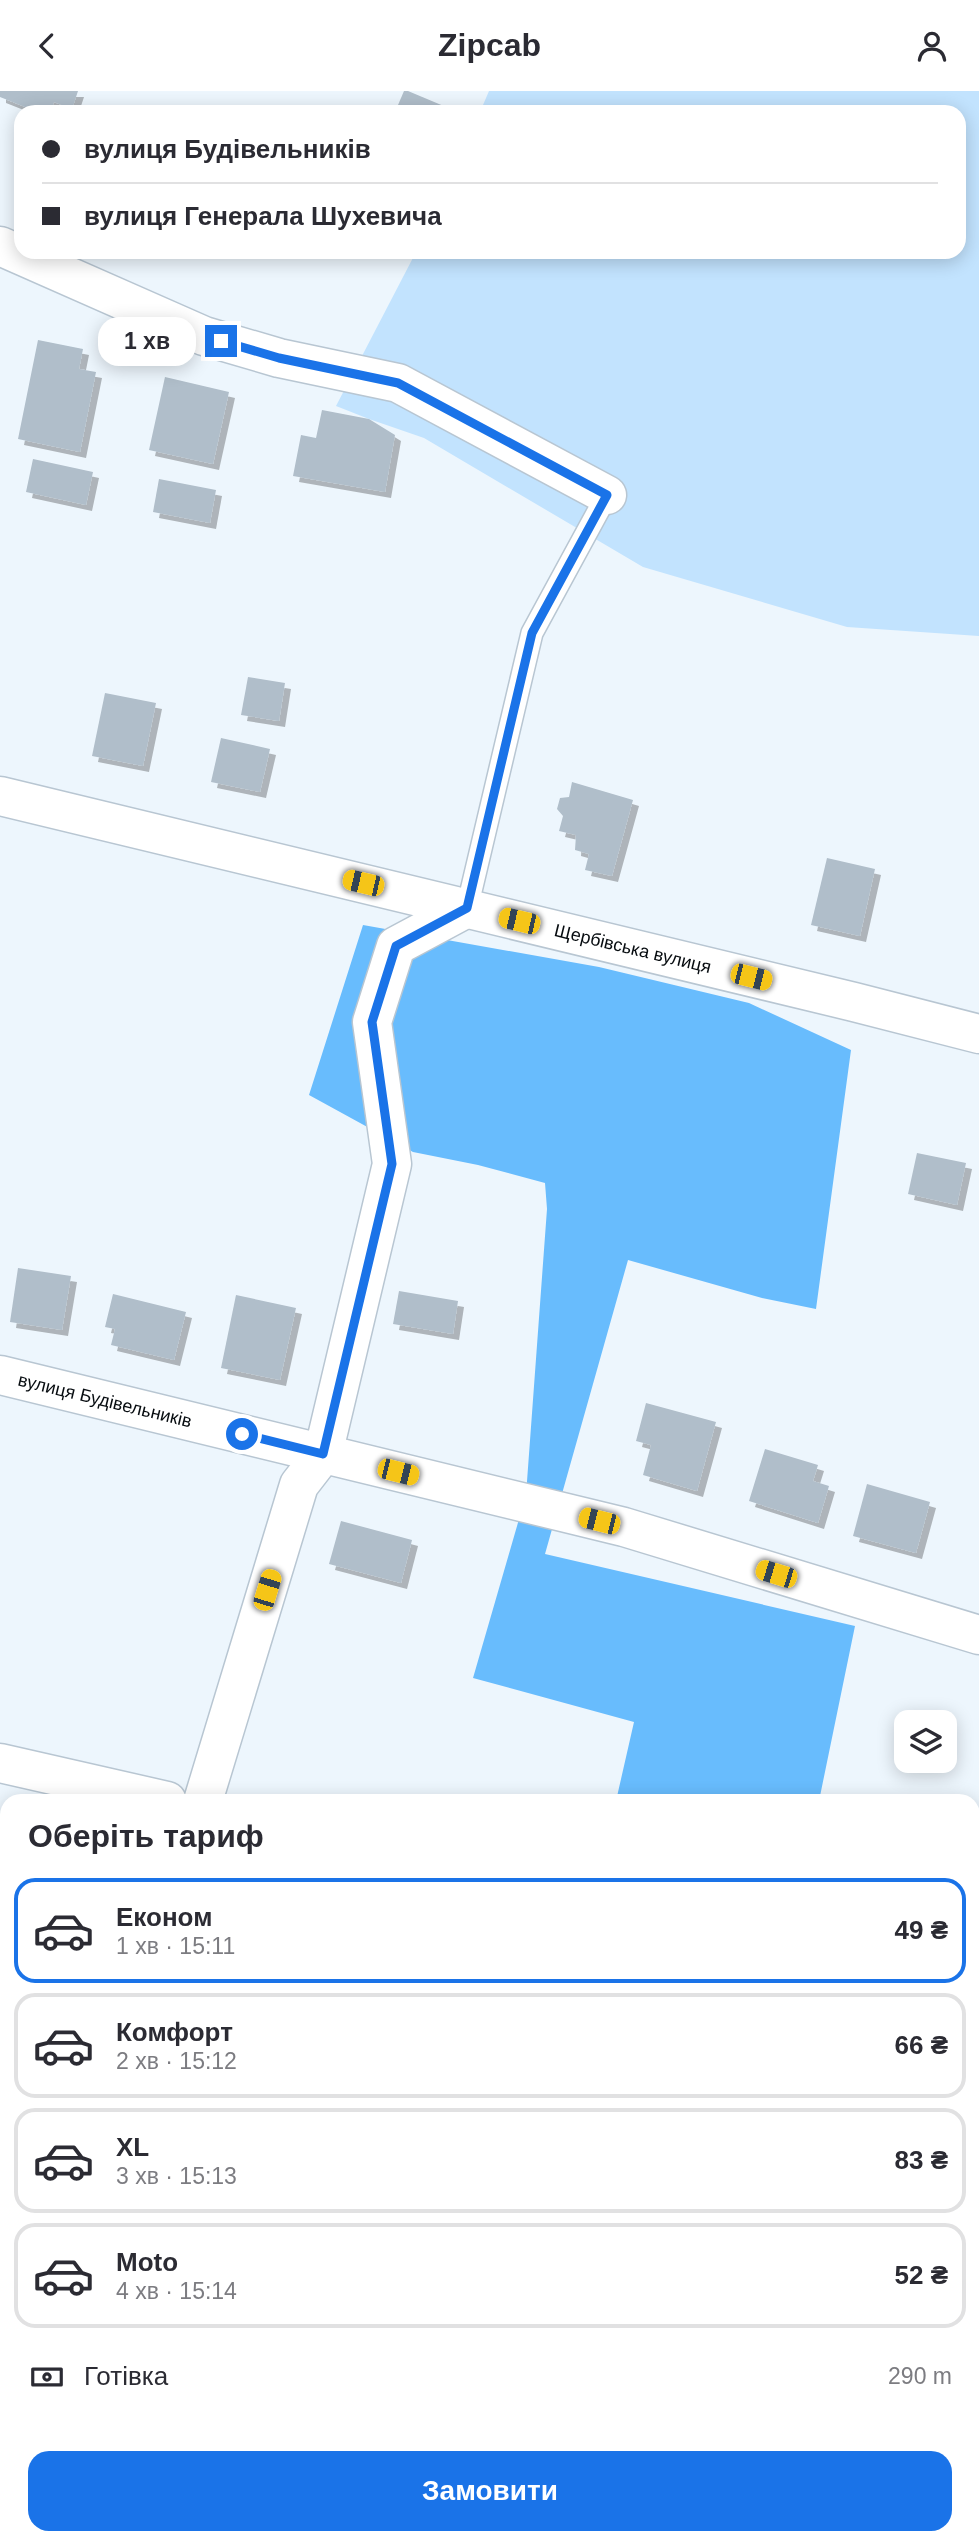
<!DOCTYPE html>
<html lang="uk">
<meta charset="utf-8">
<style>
:root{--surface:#fff;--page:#f2f2f3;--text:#2b2b33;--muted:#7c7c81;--line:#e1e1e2;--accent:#1a73e8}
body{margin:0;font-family:Helvetica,sans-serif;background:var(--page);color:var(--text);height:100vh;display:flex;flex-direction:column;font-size:26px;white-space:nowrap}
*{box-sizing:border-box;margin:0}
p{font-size:23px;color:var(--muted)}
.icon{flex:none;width:38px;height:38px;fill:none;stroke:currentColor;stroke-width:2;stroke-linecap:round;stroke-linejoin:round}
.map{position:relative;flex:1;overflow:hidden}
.sheet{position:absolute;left:0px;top:1703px;width:980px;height:751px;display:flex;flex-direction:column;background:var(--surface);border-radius:21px 21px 0 0;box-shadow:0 4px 18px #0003}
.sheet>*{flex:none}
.hud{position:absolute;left:14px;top:14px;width:952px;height:154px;border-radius:21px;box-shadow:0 4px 18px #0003;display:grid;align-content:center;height:154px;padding:0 28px;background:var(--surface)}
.buttons{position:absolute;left:894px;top:1619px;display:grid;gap:14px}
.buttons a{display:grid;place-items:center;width:63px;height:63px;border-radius:14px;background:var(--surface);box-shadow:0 4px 18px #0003;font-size:35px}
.end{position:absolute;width:32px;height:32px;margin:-16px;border:9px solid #1a73e8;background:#fff;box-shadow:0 0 0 4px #fff}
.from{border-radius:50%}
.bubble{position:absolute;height:49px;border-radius:21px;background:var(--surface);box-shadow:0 4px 18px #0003;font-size:23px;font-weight:600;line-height:49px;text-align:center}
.car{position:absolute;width:21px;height:42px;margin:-21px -10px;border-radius:9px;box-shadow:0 0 5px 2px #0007;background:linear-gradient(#f5c518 24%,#345 0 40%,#f5c518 0 76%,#345 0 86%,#f5c518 0)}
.hud b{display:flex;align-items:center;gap:24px;height:66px;font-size:26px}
.hud b+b{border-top:2px solid var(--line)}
.hud i{width:18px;height:18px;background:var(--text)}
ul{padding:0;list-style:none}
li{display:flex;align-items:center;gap:21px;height:105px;margin:0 14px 10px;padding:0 14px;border:4px solid var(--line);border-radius:21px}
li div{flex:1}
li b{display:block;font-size:26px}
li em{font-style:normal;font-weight:600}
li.active{border-color:var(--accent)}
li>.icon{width:63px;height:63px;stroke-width:1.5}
h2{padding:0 28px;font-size:32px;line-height:84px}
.pay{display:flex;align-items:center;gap:18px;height:77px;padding:0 28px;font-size:26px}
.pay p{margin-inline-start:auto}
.cta{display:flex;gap:14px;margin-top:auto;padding:14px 28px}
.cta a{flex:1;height:80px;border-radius:21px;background:var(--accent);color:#fff;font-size:28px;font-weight:600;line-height:80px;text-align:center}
header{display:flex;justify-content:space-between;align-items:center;height:91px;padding:0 28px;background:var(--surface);font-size:32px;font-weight:600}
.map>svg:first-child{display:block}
.green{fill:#c2e3fe}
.forest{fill:#68bcfd}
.water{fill:#80c0f4}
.building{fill:#b0beca;filter:url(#shadow)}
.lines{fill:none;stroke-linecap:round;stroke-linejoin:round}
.service-casing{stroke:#b8c6d2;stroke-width:24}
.minor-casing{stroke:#b8c6d2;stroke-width:41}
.service{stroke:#fff;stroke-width:21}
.minor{stroke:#fff;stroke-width:38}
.route{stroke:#1a73e8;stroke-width:9}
.labels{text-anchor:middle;stroke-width:6;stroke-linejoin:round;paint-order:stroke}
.street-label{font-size:18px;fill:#070c10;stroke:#fff}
</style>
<header><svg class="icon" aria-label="back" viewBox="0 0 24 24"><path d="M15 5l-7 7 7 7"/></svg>Zipcab<svg class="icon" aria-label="person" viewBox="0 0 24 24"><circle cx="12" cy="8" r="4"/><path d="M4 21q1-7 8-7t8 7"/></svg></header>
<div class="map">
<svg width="979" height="2452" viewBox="0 0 979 2452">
<defs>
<filter id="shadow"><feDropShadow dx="6" dy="6" stdDeviation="0" flood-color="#0004"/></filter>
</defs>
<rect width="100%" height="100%" fill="#edf6fd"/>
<polygon class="green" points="489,0 979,0 979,545 847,536 643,476 424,347 369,328 336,315 416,161 959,161 959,21 480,21"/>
<g class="forest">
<polygon points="363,834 599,876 749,912 851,959 816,1218 762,1207 628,1169 545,1463 855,1535 819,1710 616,1710 634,1631 473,1587 526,1404 547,1118 545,1092 478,1074 413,1061 309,1004"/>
<polygon points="0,2381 7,2383 7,2446 282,2446 298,2452 0,2452"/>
<polygon points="491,2447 491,2446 614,2447 607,2452 488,2452"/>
</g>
<g class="water">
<polygon points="979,2122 979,2419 973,2424 973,2124"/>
<polygon points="614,2446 946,2446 946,2447 940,2452 607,2452"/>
</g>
<g class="building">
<polygon points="0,0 78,0 72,18 54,11 50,21 38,21 0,6"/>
<polygon points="404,0 408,0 458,21 395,21"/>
<polygon points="38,249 83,258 79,278 96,281 80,361 18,348"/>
<polygon points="165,286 229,301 213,373 149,359"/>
<polygon points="322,319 369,328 395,344 385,401 293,385 301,344 316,347"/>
<polygon points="33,368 93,381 86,414 26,401"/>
<polygon points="159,388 216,399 210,432 153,421"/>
<polygon points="248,586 285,592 279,630 241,624"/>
<polygon points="105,602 156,612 143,675 92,665"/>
<polygon points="221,647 270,658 260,701 211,691"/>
<polygon points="572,691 633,709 612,785 585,779 589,763 575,759 576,744 559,740 563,725 557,718 560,707 569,706"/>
<polygon points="827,767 875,778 860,845 811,834"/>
<polygon points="917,1062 966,1072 957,1114 908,1103"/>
<polygon points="18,1177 71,1185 62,1239 10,1231"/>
<polygon points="399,1200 458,1210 453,1243 393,1233"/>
<polygon points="113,1203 186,1221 174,1269 111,1254 115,1238 105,1236"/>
<polygon points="236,1204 296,1217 280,1289 221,1277"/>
<polygon points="646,1312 716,1331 697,1400 643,1384 651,1354 636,1350"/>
<polygon points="765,1358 818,1374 813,1390 829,1395 818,1432 749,1410"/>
<polygon points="867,1393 930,1411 916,1462 853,1445"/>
<polygon points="341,1430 412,1449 401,1492 329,1473"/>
<polygon points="0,1876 7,1878 5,1911 0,1909"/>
</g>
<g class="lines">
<g class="service-casing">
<polyline id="service" points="467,817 532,542 607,404"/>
</g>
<g class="minor-casing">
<g id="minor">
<polyline points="0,155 204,245 279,267 398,292 607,404"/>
<path id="s1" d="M0 705 854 911 979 943"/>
<path id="s2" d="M0 1284 624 1436 979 1544"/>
<polyline points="0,1672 167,1710"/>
<polyline points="203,1710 299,1394 323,1363 392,1073 372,931 396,855 467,817"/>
<polyline points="973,1938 979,1940"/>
<polyline points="0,2087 7,2088"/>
</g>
</g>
<use href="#service" class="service"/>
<use href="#minor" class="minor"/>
</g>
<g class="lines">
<polyline class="route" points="221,250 279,267 398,292 607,404 532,542 467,817 396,855 372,931 392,1073 323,1363 242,1343"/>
</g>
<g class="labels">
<g class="street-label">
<text dy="6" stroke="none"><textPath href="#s1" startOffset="651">Щербівська вулиця</textPath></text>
<text dy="6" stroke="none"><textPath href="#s2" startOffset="108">вулиця Будівельників</textPath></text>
</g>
</g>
</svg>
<div class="buttons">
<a><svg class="icon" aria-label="layers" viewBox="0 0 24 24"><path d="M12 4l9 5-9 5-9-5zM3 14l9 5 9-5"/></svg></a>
</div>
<i class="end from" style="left:242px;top:1343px"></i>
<i class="end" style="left:221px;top:250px"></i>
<div class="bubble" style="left:98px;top:226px;width:98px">1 хв</div>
<i class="car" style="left:363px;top:792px;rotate:283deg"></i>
<i class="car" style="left:519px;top:830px;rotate:283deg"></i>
<i class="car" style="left:751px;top:886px;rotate:104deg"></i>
<i class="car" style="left:398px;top:1381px;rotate:104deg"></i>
<i class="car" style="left:599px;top:1430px;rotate:284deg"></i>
<i class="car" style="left:776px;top:1483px;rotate:287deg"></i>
<i class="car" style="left:267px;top:1499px;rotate:17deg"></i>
<div class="hud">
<b><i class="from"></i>вулиця Будівельників</b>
<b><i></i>вулиця Генерала Шухевича</b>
</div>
<section class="sheet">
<h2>Оберіть тариф</h2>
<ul>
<li class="active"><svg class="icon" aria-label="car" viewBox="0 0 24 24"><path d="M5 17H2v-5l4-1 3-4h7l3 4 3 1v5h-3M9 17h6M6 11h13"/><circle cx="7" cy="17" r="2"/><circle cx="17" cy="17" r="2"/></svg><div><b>Економ</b><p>1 хв · 15:11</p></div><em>49 ₴</em></li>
<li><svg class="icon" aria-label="car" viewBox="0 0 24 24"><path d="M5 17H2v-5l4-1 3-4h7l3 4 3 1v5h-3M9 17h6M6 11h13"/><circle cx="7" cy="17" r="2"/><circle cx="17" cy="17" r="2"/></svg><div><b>Комфорт</b><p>2 хв · 15:12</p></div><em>66 ₴</em></li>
<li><svg class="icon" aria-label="car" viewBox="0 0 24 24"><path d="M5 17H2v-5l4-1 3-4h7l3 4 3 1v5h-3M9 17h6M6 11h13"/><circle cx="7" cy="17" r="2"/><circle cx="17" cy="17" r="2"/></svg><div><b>XL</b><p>3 хв · 15:13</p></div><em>83 ₴</em></li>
<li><svg class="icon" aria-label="car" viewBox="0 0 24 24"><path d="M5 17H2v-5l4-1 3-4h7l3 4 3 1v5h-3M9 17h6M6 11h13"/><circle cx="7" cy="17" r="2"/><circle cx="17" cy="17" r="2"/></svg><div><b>Moto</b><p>4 хв · 15:14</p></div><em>52 ₴</em></li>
</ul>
<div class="pay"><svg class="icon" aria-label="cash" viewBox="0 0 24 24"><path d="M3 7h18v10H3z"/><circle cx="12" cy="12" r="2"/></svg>Готівка<p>290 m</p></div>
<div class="cta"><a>Замовити</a></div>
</section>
</div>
